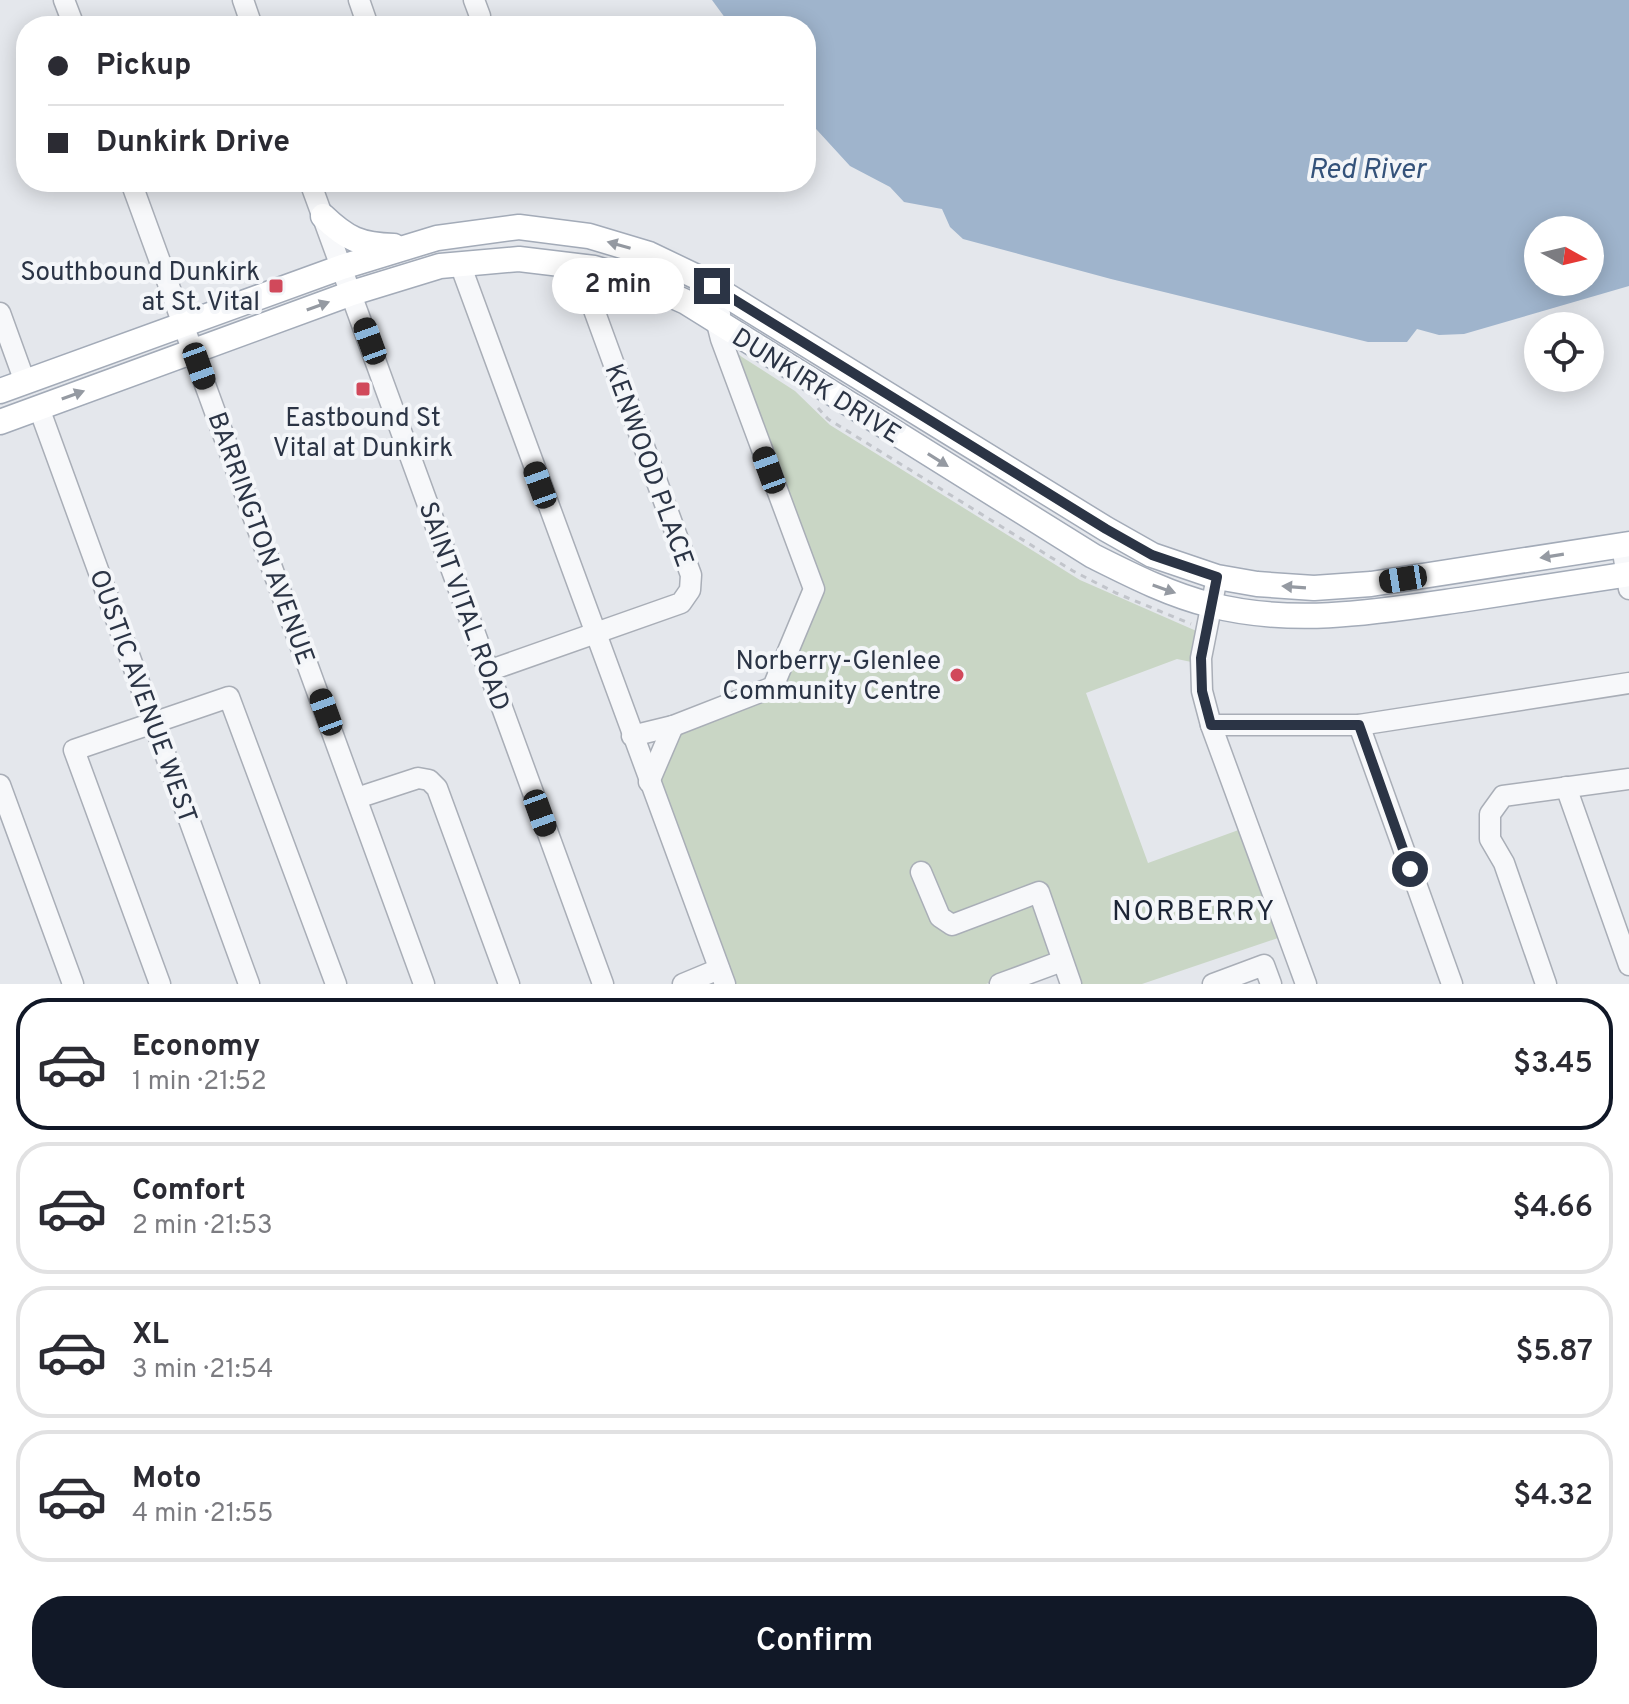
<!DOCTYPE html>
<meta charset="utf-8">
<style>
:root{--surface:#fff;--page:#f7f7f7;--text:#2b2b33;--muted:#7c7c81;--line:#e1e1e2;--accent:#111827}
body{margin:0;font-family:Overpass,sans-serif;background:var(--page);color:var(--text);height:100vh;display:flex;flex-direction:column;font-size:30px;white-space:nowrap}
*{box-sizing:border-box;margin:0}
p{font-size:26px;color:var(--muted)}
.icon{flex:none;width:44px;height:44px;fill:none;stroke:currentColor;stroke-width:2;stroke-linecap:round;stroke-linejoin:round}
.map{position:relative;height:984px;overflow:hidden}
.panel{display:flex;flex-direction:column;background:var(--surface);flex:1}
.panel>*{flex:none}
.top-card{position:absolute;left:16px;top:16px;width:800px;height:176px;border-radius:32px;box-shadow:0 4px 20px #0003;display:grid;align-content:center;height:176px;padding:0 32px;background:var(--surface)}
.needle{width:52px;rotate:98deg}
.controls{position:absolute;left:1524px;top:216px;display:grid;gap:16px}
.controls a{display:grid;place-items:center;width:80px;height:80px;border-radius:50%;background:var(--surface);box-shadow:0 4px 20px #0003;font-size:40px}
.end{position:absolute;width:36px;height:36px;margin:-18px;border:10px solid #2b3445;background:#fff;box-shadow:0 0 0 4px #fff}
.from{border-radius:50%}
.bubble{position:absolute;height:56px;border-radius:28px;background:var(--surface);box-shadow:0 4px 20px #0003;font-size:26px;font-weight:600;line-height:56px;text-align:center}
.car{position:absolute;width:24px;height:48px;margin:-24px -12px;border-radius:10px;box-shadow:0 0 6px 2px #0007;background:linear-gradient(#222 24%,#8ab4d8 0 40%,#222 0 76%,#8ab4d8 0 86%,#222 0)}
.top-card b{display:flex;align-items:center;gap:28px;height:76px;font-size:30px}
.top-card b+b{border-top:2px solid var(--line)}
.top-card i{width:20px;height:20px;background:var(--text)}
ul{padding:14px 0 0;list-style:none}
li{display:flex;align-items:center;gap:24px;height:132px;margin:0 16px 12px;padding:0 16px;border:4px solid var(--line);border-radius:32px}
li div{flex:1}
li b{display:block;font-size:30px}
li em{font-style:normal;font-weight:600}
li.selected{border-color:var(--accent)}
li>.icon{width:72px;height:72px;stroke-width:1.5}
.cta{display:flex;gap:16px;margin-top:auto;padding:16px 32px}
.cta a{flex:1;height:92px;border-radius:32px;background:var(--accent);color:#fff;font-size:32px;font-weight:600;line-height:92px;text-align:center}
.map>svg:first-child{display:block}
.green{fill:#c9d6c5}
.water{fill:#9fb4cc;fill-rule:evenodd}
.lines{fill:none;stroke-linecap:round;stroke-linejoin:round}
.minor-casing{stroke:#a9aeb7;stroke-width:23}
.major-casing{stroke:#a3abb8;stroke-width:27}
.path{stroke:#c2c5cb;stroke-width:3;stroke-dasharray:6 6;stroke-linecap:butt}
.minor{stroke:#f7f8fa;stroke-width:20}
.major{stroke:#fff;stroke-width:24}
.oneway{fill:#959aa2}
.route{stroke:#2b3445;stroke-width:10}
.poi-dot{fill:#d1495b;stroke:#f4f6f9;stroke-width:3}
.labels{text-anchor:middle;stroke-width:8;stroke-linejoin:round;paint-order:stroke}
.poi-label{font-size:26px;fill:#2b3445;stroke:#f4f6f9;text-anchor:end}
.street-label{font-size:26px;fill:#2b3445;stroke:#f4f6f9}
.water-label{font-size:28px;font-style:italic;fill:#34527a;stroke:#f4f6f9}
.neighbourhood-label{font-size:28px;letter-spacing:2px;fill:#1d2536;stroke:#f4f6f9}
</style>
<div class="map">
<svg width="1629" height="984" viewBox="0 0 1629 984">
<rect width="100%" height="100%" fill="#e4e7ec"/>
<polygon class="green" points="721,339 742,357 795,391 830,425 1080,580 1201,633 1196,663 1177,659 1086,693 1148,863 1244,828 1284,936 1142,984 1075,984 1064,958 986,984 727,984 653,782 673,726 776,688 817,589"/>
<path class="water" d="M712 0H1629V286L1464 334 1439 335 1417 329 1407 342H1368L1111 279 963 239 950 227 942 209 904 202 890 187 850 166 806 118V26H731ZM1538 230H1590V282H1538Z"/>
<g class="lines">
<g class="minor-casing">
<g id="minor">
<polyline points="64,0 74,26"/>
<polyline points="243,0 252,26"/>
<polyline points="359,0 368,26"/>
<polyline points="474,0 480,16 479,26"/>
<polyline points="131,182 424,984"/>
<polyline points="310,182 603,984"/>
<polyline points="460,264 725,984"/>
<polyline points="0,313 25,382"/>
<polyline points="39,408 249,984"/>
<polyline points="1622,546 1629,589"/>
<polyline points="1217,577 1201,658 1202,691 1211,725 1306,984"/>
<polyline points="488,671 681,603 690,590 691,575 590,299 594,268"/>
<polyline points="1211,725 1359,725 1629,683"/>
<polyline points="1359,725 1452,984"/>
<polyline points="632,736 673,726 773,687 814,589 721,339 717,323 720,314"/>
<polyline points="649,782 673,726"/>
<polyline points="0,785 73,984"/>
<polyline points="1566,787 1629,965"/>
<polyline points="357,798 418,778 429,780 437,788 509,984"/>
<polyline points="921,872 940,917 952,925 1039,892 1071,984"/>
<polyline points="160,984 74,750 229,697 336,984"/>
<polyline points="683,984 719,969"/>
<polyline points="1000,984 1062,961"/>
<polyline points="1213,984 1264,965 1271,984"/>
<polyline points="1546,984 1504,863 1490,839 1490,814 1503,796 1629,779"/>
</g>
</g>
<g class="major-casing">
<g id="major">
<path d="M323 216C347 239 360 245 394 246"/>
<polyline points="0,391 342,267 437,238 519,227 589,236 649,254 697,277 1106,529 1152,555 1217,577 1257,584 1314,588 1371,584 1629,544"/>
<path d="M0 422 352 293 440 266 519 259 594 268 639 281 686 302 1093 556C1131 575 1170 595 1211 605 1294 626 1377 612 1460 600 1516 591 1573 583 1629 574"/>
</g>
</g>
<polyline class="path" points="818,408 828,419 1073,571 1116,593 1191,624"/>
<use href="#minor" class="minor"/>
<use href="#major" class="major"/>
</g>
<defs><path id="oneway-solid" d="M-6-.8H1V-3.2L6.5 0L1 3.2V.8H-6Z" transform="scale(2)"/></defs>
<g class="oneway">
<use href="#oneway-solid" transform="translate(619 245) rotate(-164)"/>
<use href="#oneway-solid" transform="translate(318 306) rotate(-20)"/>
<use href="#oneway-solid" transform="translate(73 395) rotate(-20)"/>
<use href="#oneway-solid" transform="translate(938 460) rotate(32)"/>
<use href="#oneway-solid" transform="translate(1552 556) rotate(171)"/>
<use href="#oneway-solid" transform="translate(1294 587) rotate(-176)"/>
<use href="#oneway-solid" transform="translate(1164 589) rotate(19)"/>
</g>
<g class="lines">
<polyline class="route" points="712,286 1106,529 1152,555 1217,577 1201,658 1202,691 1211,725 1359,725 1410,869"/>
</g>
<g class="poi-dot">
<rect x="268" y="278" width="16" height="16" rx="4"/>
<rect x="355" y="381" width="16" height="16" rx="4"/>
<circle cx="957" cy="675" r="8"/>
</g>
<g class="labels">
<g class="poi-label">
<text x="260" y="280">Southbound Dunkirk<tspan x="260" dy="30">at St. Vital</tspan></text>
<text x="363" y="426" text-anchor="middle">Eastbound St<tspan x="363" dy="30">Vital at Dunkirk</tspan></text>
<text x="941" y="669">Norberry-Glenlee<tspan x="941" dy="30">Community Centre</tspan></text>
</g>
<g class="street-label">
<text transform="translate(817 385) rotate(32)" y="9">DUNKIRK DRIVE</text>
<text transform="translate(650 465) rotate(70)" y="9">KENWOOD PLACE</text>
<text transform="translate(262 538) rotate(70)" y="9">BARRINGTON AVENUE</text>
<text transform="translate(465 606) rotate(70)" y="9">SAINT VITAL ROAD</text>
<text transform="translate(144 696) rotate(70)" y="9">OUSTIC AVENUE WEST</text>
</g>
<g class="water-label">
<text x="1367" y="178">Red River</text>
</g>
<g class="neighbourhood-label">
<text x="1194" y="920">NORBERRY</text>
</g>
</g>
</svg>
<div class="controls">
<a><svg class="needle" viewBox="-14 -14 28 28"><path d="M0-13l5 13h-10z" fill="#e53935"/><path d="M0 13l5-13h-10z" fill="#7c7c81"/></svg></a>
<a><svg class="icon" aria-label="locate" viewBox="0 0 24 24"><circle cx="12" cy="12" r="6"/><path d="M12 2v4M12 18v4M2 12h4M18 12h4"/></svg></a>
</div>
<i class="end from" style="left:1410px;top:869px"></i>
<i class="end" style="left:712px;top:286px"></i>
<div class="bubble" style="left:552px;top:258px;width:132px">2 min</div>
<i class="car" style="left:370px;top:341px;rotate:340deg"></i>
<i class="car" style="left:199px;top:366px;rotate:160deg"></i>
<i class="car" style="left:769px;top:470px;rotate:340deg"></i>
<i class="car" style="left:540px;top:485px;rotate:340deg"></i>
<i class="car" style="left:1403px;top:579px;rotate:261deg"></i>
<i class="car" style="left:326px;top:712px;rotate:340deg"></i>
<i class="car" style="left:540px;top:813px;rotate:160deg"></i>
<div class="top-card">
<b><i class="from"></i>Pickup</b>
<b><i></i>Dunkirk Drive</b>
</div>
</div>
<section class="panel">
<ul>
<li class="selected"><svg class="icon" aria-label="car" viewBox="0 0 24 24"><path d="M5 17H2v-5l4-1 3-4h7l3 4 3 1v5h-3M9 17h6M6 11h13"/><circle cx="7" cy="17" r="2"/><circle cx="17" cy="17" r="2"/></svg><div><b>Economy</b><p>1 min · 21:52</p></div><em>$3.45</em></li>
<li><svg class="icon" aria-label="car" viewBox="0 0 24 24"><path d="M5 17H2v-5l4-1 3-4h7l3 4 3 1v5h-3M9 17h6M6 11h13"/><circle cx="7" cy="17" r="2"/><circle cx="17" cy="17" r="2"/></svg><div><b>Comfort</b><p>2 min · 21:53</p></div><em>$4.66</em></li>
<li><svg class="icon" aria-label="car" viewBox="0 0 24 24"><path d="M5 17H2v-5l4-1 3-4h7l3 4 3 1v5h-3M9 17h6M6 11h13"/><circle cx="7" cy="17" r="2"/><circle cx="17" cy="17" r="2"/></svg><div><b>XL</b><p>3 min · 21:54</p></div><em>$5.87</em></li>
<li><svg class="icon" aria-label="car" viewBox="0 0 24 24"><path d="M5 17H2v-5l4-1 3-4h7l3 4 3 1v5h-3M9 17h6M6 11h13"/><circle cx="7" cy="17" r="2"/><circle cx="17" cy="17" r="2"/></svg><div><b>Moto</b><p>4 min · 21:55</p></div><em>$4.32</em></li>
</ul>
<div class="cta"><a>Confirm</a></div>
</section>
